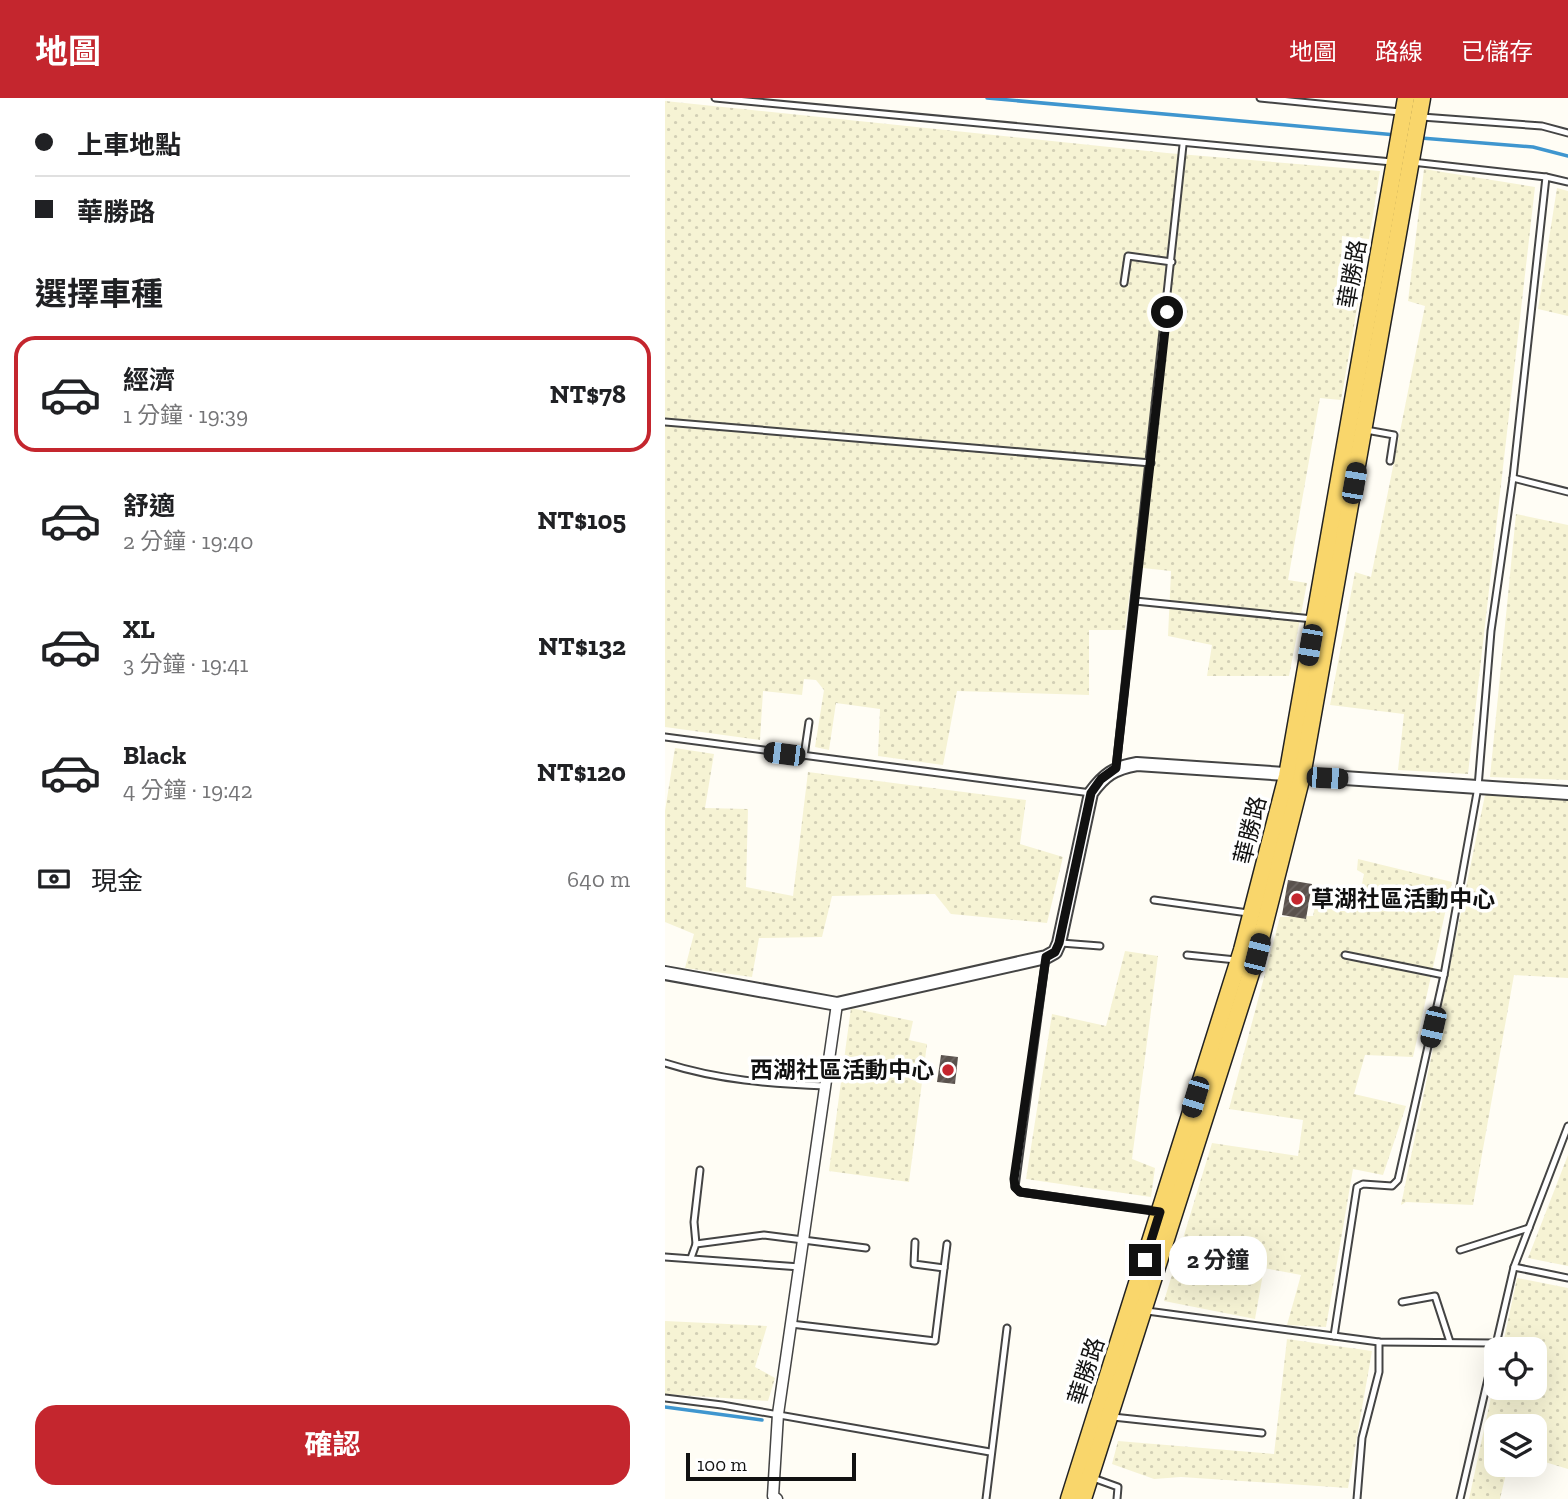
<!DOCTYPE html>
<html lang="zh-TW">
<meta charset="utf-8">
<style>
:root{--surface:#fff;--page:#f2f2f2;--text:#202124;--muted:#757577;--line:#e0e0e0;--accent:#c4262e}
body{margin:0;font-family:"Zilla Slab","Noto Sans TC",serif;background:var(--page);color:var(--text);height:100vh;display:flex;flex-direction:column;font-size:26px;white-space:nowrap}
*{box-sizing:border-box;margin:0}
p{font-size:23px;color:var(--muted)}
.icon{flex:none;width:38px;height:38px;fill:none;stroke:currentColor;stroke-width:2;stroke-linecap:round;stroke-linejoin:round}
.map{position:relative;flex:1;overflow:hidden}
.details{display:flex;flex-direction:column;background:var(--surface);width:665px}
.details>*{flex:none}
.guide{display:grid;align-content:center;height:154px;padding:0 35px;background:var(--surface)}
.tools{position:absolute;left:819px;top:1239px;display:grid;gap:14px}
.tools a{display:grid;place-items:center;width:63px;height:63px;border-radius:14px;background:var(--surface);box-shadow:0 7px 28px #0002;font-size:35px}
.scale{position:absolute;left:21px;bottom:18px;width:170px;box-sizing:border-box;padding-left:7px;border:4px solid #111;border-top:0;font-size:19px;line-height:24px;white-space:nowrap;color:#111;-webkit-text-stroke:5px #fff;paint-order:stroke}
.end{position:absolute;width:32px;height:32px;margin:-16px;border:9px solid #111;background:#fff;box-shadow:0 0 0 4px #fff}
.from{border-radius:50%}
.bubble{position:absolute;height:49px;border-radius:21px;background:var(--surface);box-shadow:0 7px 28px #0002;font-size:23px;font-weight:700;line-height:49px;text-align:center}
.car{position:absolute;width:21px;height:42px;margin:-21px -10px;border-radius:9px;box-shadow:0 0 5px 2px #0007;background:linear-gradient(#222 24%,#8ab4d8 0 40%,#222 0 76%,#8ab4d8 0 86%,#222 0)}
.guide b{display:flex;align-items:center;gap:24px;height:66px;font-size:26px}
.guide b+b{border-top:2px solid var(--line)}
.guide i{width:18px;height:18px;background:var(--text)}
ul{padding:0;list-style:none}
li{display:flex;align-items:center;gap:21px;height:116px;margin:0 14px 10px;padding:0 21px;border:4px solid transparent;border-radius:21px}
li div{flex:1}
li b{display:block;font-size:26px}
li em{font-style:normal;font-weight:700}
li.on{border-color:var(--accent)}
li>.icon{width:63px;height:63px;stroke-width:1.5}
h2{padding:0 35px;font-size:32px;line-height:84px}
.pay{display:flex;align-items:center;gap:18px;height:77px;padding:0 35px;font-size:26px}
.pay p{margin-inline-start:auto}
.primary-button{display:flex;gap:14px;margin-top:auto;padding:14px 35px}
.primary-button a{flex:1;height:80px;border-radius:21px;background:var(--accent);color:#fff;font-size:28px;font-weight:700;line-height:80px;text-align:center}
header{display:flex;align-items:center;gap:42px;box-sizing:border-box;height:98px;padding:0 35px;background:var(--accent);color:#fff}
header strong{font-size:33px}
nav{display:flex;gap:38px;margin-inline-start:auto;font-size:24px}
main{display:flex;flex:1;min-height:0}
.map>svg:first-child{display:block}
.farmland{fill:url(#farmland-dots)}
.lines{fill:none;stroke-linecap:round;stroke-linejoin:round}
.stream{stroke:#3f96cf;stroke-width:3.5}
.building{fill:url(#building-hatch)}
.service-casing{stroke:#444;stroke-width:9}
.minor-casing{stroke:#444;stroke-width:13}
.tertiary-casing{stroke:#444;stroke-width:16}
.primary-casing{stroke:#222;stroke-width:19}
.service{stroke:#fff;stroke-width:5}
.minor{stroke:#fff;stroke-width:10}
.tertiary{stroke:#fff;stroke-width:12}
.primary{stroke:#f9d66b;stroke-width:16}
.route{stroke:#111;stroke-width:9}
.poi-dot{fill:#c4262e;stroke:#fff;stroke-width:2.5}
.labels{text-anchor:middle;stroke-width:7;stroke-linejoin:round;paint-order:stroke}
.street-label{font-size:23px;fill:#111;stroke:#fff}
.poi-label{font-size:23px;font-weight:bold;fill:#111;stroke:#fff;text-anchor:start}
</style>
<header>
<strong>地圖</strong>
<nav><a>地圖</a><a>路線</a><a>已儲存</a></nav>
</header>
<main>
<section class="details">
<div class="guide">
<b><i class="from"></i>上車地點</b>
<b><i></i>華勝路</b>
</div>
<h2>選擇車種</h2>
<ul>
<li class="on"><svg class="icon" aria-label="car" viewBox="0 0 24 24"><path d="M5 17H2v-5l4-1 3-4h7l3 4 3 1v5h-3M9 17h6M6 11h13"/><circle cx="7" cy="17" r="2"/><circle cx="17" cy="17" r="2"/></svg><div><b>經濟</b><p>1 分鐘 · 19:39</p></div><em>NT$78</em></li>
<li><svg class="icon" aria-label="car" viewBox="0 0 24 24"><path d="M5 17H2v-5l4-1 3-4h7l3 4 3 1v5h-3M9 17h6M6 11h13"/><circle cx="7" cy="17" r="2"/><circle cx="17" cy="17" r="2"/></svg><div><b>舒適</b><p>2 分鐘 · 19:40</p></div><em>NT$105</em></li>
<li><svg class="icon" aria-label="car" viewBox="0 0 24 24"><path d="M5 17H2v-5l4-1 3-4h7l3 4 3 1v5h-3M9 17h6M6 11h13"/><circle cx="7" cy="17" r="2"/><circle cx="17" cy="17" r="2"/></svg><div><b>XL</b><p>3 分鐘 · 19:41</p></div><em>NT$132</em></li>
<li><svg class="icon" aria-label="car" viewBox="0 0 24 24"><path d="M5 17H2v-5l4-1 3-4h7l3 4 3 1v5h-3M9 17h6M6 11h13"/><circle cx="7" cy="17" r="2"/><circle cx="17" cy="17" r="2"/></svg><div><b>Black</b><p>4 分鐘 · 19:42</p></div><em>NT$120</em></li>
</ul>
<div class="pay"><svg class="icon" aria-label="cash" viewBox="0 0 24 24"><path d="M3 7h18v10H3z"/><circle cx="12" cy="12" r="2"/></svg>現金<p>640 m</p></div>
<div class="primary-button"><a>確認</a></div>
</section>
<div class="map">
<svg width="903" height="1401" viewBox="0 0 903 1401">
<defs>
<pattern id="farmland-dots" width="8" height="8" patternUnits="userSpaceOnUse" patternTransform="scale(1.75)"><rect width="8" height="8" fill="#f6f3d4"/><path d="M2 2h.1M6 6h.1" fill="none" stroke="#d2cfb5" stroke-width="1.8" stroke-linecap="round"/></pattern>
<pattern id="building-hatch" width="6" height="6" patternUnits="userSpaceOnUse" patternTransform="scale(1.75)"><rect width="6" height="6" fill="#5a524d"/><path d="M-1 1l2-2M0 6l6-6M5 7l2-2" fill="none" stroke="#6d6662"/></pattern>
</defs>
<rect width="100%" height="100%" fill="#fffdf5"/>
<g class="farmland">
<polygon points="0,3 502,55 715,73 704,141 677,138 675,203 693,205 676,302 655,300 623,482 642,485 624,578 542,578 547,547 503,538 506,473 468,469 460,532 424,532 424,597 292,593 278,667 213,658 215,611 171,605 164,652 150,649 159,592 151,582 139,581 137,597 98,593 95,642 0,629"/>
<polygon points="759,71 870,89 803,676 733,672 739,616 665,607 690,474 706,479 760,208 743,203"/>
<polygon points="892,90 903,93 903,218 873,211"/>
<polygon points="851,416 903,427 903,682 825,679"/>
<polygon points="10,650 49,656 40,710 83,711 81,789 128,798 143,674 361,702 355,746 398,759 382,825 286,816 270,796 167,798 157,839 94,840 87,879 20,870 29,836 0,824 0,713"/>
<polygon points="820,697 903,701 903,880 849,877 808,1107 741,1104 736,1107"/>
<polygon points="693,761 787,784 748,959 700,957 689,996 741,1008 718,1077 688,1071 661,1229 622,1227 636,1177 599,1170 590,1221 499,1203 547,1045 633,1058 638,1022 564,1011 615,819 648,818 654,791 696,791 699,776 692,772"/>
<polygon points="460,853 493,858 467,1061 490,1070 486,1099 361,1081 387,916 441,928"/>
<polygon points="186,910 248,923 244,942 262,946 244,1084 164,1073"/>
<polygon points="903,1057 903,1168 863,1160"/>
<polygon points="852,1180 903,1190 903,1371 870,1361 870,1328 831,1328 831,1367 843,1367 835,1401 804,1401 831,1276 831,1290 870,1290 870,1251 837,1251"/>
<polygon points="0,1223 102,1228 90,1269 110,1280 103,1303 0,1296"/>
<polygon points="622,1241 707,1253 683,1390 516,1379 489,1381 447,1366 453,1343 609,1356"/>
</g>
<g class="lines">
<g class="stream">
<polyline points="322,0 731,37"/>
<polyline points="756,40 868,49 903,58"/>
<polyline points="0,1309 97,1322"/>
</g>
</g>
<g class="building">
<polygon points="623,782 647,786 641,821 617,817"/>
<polygon points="276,957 293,959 290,986 272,984"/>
</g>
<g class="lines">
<g class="service-casing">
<g id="service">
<polyline points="50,0 727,64"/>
<polyline points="595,0 735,14"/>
<polyline points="757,19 877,28 903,35"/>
<polyline points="747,64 881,79 903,84"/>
<polyline points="459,185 463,158 507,164"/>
<polyline points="0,324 486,365"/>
<polyline points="701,332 729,337 725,363"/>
<polyline points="848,380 903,394"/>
<polyline points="470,503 648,521"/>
<polyline points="0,639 426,695"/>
<polyline points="139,658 144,624"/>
<polyline points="451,670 518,47"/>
<polyline points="489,802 583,815"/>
<polyline points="396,845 435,848"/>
<polyline points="522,857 571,862"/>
<polyline points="680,857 779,877"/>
<polyline points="381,859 350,1089 355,1094 492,1113"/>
<path d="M0 965C53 982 106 986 161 988"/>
<polyline points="250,1144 249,1166 279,1170"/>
<polyline points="31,1146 29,1124 35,1072"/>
<polyline points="795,1152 864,1130"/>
<polyline points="0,1159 135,1169"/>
<polyline points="26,1160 31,1146 99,1137 201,1150"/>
<polyline points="849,1169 903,1180"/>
<polyline points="737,1204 770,1198 785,1244"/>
<polyline points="482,1213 714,1244 829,1245"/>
<polyline points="126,1226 270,1243 282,1146"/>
<polyline points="669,1238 692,1089 698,1086 727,1088 733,1082 779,877 813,689 826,533 848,380 881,79"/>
<polyline points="0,1300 57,1307 325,1354"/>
<polyline points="448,1319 597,1335"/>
<polyline points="428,1380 453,1389 452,1401"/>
<polyline points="321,1401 342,1230"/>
<polyline points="692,1401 697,1340 714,1274 714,1244"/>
<polyline points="795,1401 849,1169 903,1028"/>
</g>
</g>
<g class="minor-casing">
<polyline id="minor" points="112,1401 108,1398 113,1316 172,906"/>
</g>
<g class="tertiary-casing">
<path id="tertiary" d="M0 875 172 906 381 859 390 854 394 845 426 695C439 677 449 670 472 666L903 695"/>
</g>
<g class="primary-casing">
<g id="primary">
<polyline points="404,1401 577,852 622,678 741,0"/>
<polyline points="418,1401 592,856 637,678 757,0"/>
</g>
</g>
<use href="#service" class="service"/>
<use href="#minor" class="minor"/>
<use href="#tertiary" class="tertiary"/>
<use href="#primary" class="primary"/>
</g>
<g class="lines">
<polyline class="route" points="480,1162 495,1114 355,1094 350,1089 349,1081 381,859 390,854 394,845 426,695 436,681 451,670 502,214"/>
</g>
<g class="poi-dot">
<circle cx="632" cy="801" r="7"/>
<circle cx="283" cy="972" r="7"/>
</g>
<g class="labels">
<g class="street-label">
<text transform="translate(687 176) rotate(-80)" y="8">華勝路</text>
<text transform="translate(585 732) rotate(-76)" y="8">華勝路</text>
<text transform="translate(421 1273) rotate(-72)" y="8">華勝路</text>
</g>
<g class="poi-label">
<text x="646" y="809">草湖社區活動中心</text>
<text x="269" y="980" text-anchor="end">西湖社區活動中心</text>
</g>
</g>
</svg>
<div class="tools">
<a><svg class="icon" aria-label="locate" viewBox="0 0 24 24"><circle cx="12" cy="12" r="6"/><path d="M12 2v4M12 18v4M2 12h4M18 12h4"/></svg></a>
<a><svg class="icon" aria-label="layers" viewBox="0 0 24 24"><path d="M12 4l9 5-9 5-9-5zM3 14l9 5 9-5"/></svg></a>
</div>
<div class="scale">100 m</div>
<i class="end from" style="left:502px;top:214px"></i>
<i class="end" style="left:480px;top:1162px"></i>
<div class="bubble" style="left:504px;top:1138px;width:98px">2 分鐘</div>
<i class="car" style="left:689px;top:385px;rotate:10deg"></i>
<i class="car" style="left:645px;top:547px;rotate:190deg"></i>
<i class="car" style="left:119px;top:656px;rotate:277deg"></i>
<i class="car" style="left:662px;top:680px;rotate:93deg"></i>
<i class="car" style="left:592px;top:856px;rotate:14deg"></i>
<i class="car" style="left:768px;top:929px;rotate:193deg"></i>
<i class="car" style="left:530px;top:999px;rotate:197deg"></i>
</div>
</main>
